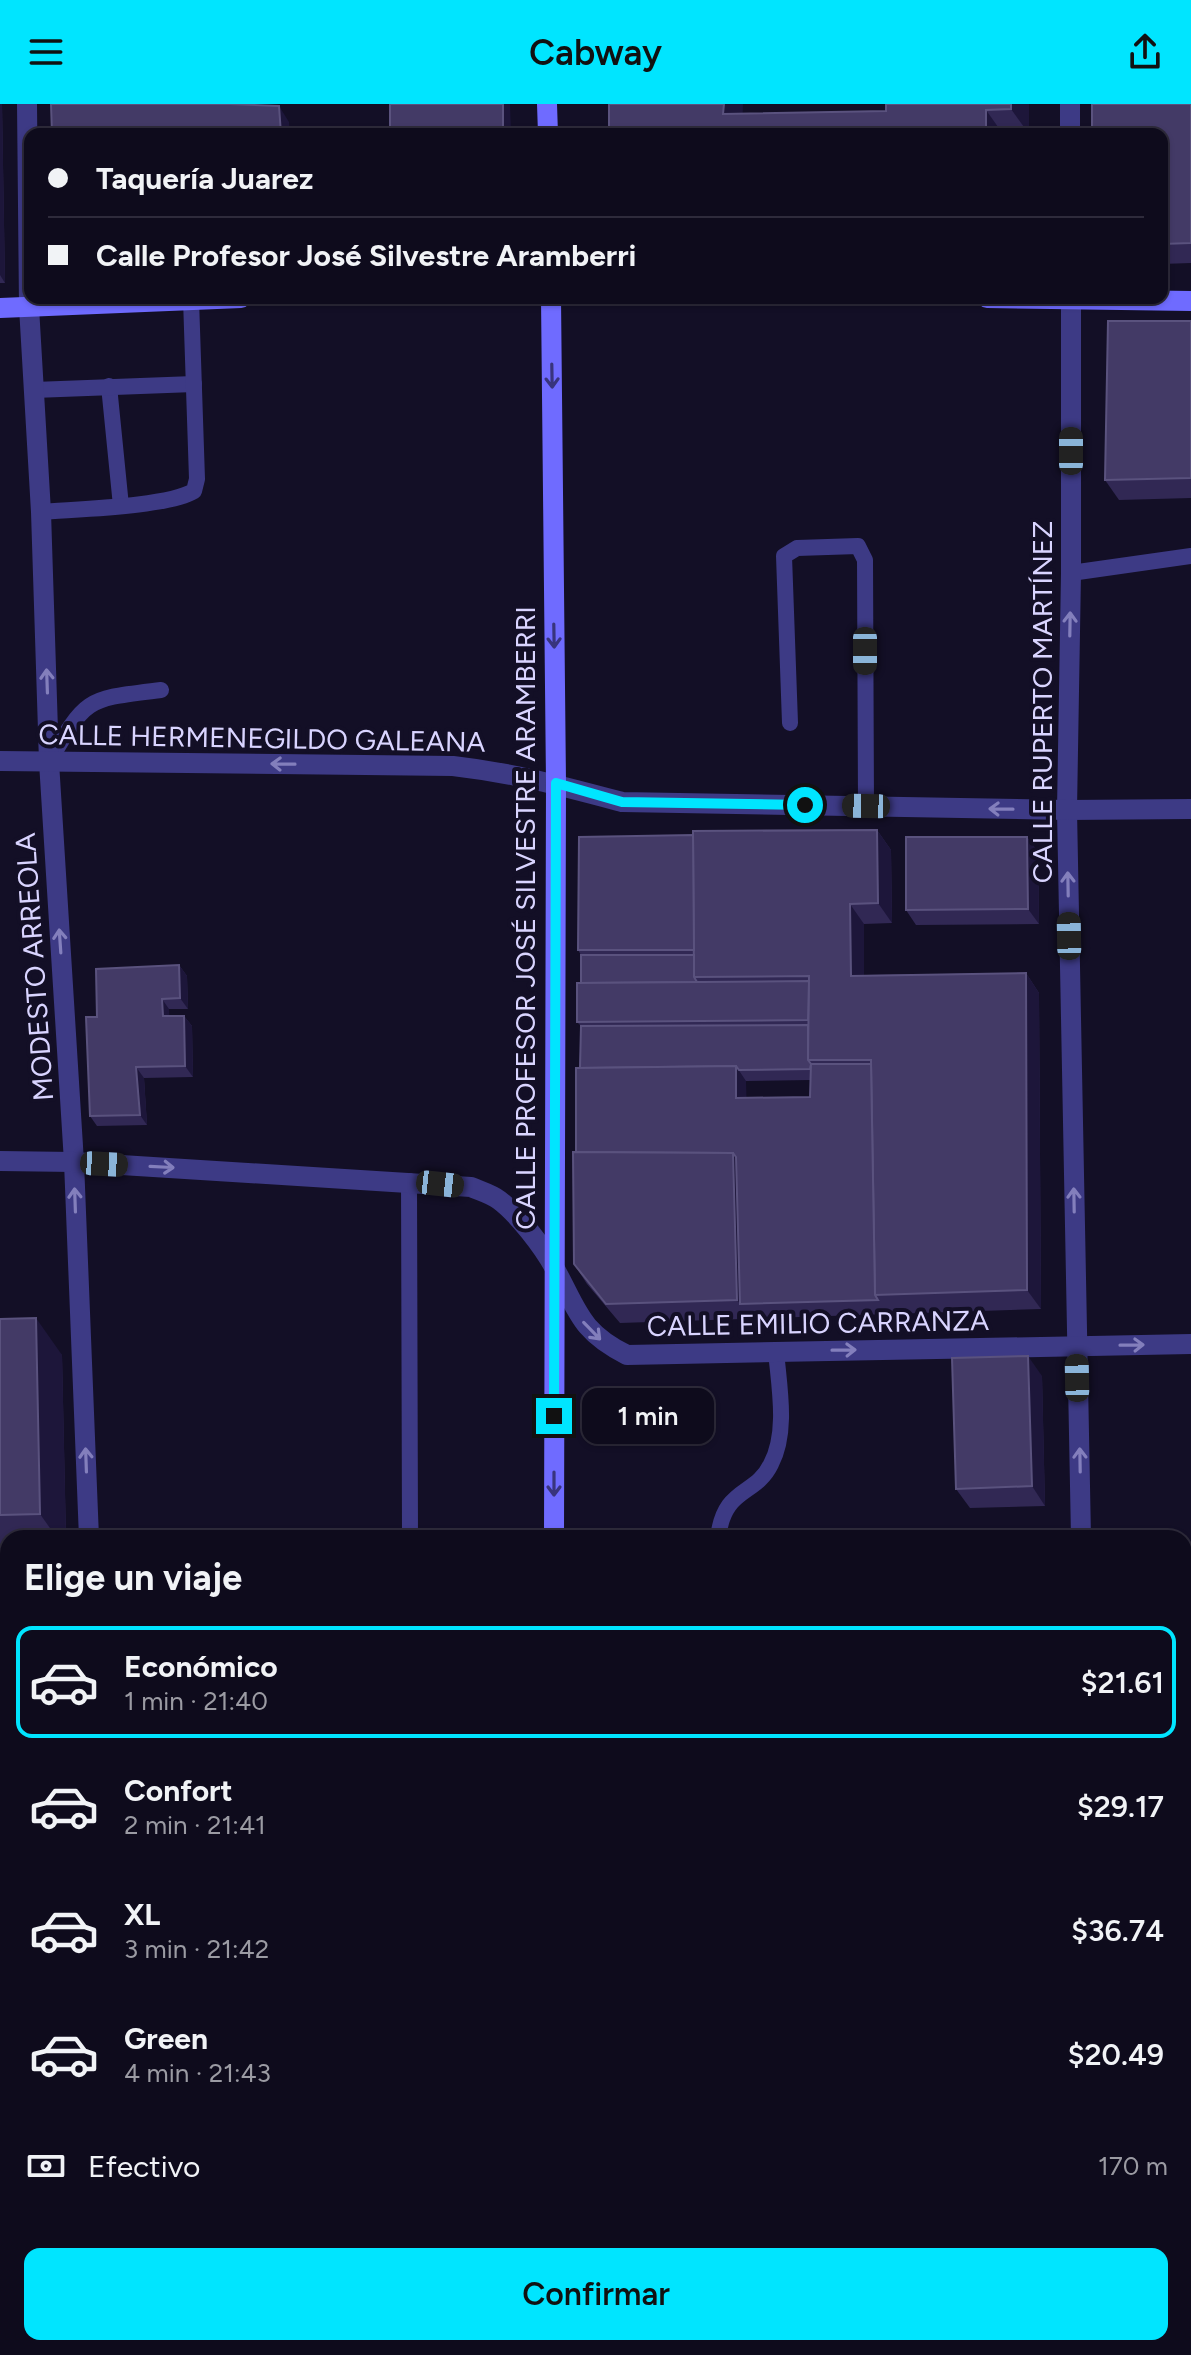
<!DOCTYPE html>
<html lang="es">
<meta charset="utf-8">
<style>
:root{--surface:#0e0b1c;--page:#171425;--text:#f1f3f6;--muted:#9b9ba3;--line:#2e2b3b;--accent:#00e5ff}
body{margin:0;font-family:Figtree,sans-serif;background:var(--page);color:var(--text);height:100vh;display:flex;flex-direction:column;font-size:30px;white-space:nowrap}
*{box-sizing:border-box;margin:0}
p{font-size:26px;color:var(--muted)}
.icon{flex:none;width:44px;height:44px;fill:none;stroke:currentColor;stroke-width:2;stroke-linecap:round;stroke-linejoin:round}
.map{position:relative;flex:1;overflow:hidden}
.drawer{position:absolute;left:0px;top:1426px;width:1192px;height:826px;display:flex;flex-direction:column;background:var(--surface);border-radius:24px 24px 0 0;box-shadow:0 2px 6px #0004,0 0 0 2px var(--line)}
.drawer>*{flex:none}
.banner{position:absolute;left:24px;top:24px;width:1144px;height:176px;border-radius:16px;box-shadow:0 2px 6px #0004,0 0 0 2px var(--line);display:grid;align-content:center;height:176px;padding:0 24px;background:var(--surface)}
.end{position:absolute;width:36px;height:36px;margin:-18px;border:10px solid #00e5ff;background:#111;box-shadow:0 0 0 4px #111}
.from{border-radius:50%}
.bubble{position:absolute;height:56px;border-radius:16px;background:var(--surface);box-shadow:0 2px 6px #0004,0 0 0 2px var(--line);font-size:26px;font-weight:600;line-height:56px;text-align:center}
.car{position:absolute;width:24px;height:48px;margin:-24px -12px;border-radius:10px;box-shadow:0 0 6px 2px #0007;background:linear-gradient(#222 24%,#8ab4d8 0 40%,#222 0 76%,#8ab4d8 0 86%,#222 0)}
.banner b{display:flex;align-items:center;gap:28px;height:76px;font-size:30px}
.banner b+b{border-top:2px solid var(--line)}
.banner i{width:20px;height:20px;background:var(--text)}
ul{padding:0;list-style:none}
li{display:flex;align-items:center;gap:24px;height:112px;margin:0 16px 12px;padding:0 8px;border:4px solid transparent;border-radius:16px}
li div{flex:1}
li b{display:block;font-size:30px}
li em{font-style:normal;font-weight:600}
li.on{border-color:var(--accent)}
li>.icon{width:72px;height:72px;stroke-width:1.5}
h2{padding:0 24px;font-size:36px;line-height:96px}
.pay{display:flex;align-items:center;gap:20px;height:88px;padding:0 24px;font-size:30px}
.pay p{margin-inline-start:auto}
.action{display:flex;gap:16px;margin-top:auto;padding:16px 24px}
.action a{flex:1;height:92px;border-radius:16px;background:var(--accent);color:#111;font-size:32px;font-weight:600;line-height:92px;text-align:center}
header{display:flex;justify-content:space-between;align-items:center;height:104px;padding:0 24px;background:var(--accent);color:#111;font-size:36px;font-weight:600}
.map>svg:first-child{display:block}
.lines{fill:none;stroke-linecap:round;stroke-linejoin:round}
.lane{stroke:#3d3a85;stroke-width:16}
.street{stroke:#3d3a85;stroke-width:20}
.secondary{stroke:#6f6bff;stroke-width:20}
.wall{fill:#312854;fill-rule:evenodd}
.shaded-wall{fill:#1d163a}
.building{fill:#433a66;stroke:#5a527e;stroke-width:2}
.oneway{stroke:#38347d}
.oneway2{stroke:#837fbc}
.route{stroke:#00e5ff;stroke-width:10}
.labels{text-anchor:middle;stroke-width:8;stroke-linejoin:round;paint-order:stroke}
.street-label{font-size:28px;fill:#d9d4ff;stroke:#130f26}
</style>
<header><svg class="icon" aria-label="menu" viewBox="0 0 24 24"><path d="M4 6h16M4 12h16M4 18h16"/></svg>Cabway<svg class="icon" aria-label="share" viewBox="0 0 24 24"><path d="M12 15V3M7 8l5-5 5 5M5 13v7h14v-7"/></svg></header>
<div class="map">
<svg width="1191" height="2251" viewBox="0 0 1191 2251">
<rect width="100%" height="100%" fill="#130f26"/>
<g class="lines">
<g class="lane">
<polyline points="109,282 121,402"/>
<polyline points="34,286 194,280"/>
<path d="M41 408C76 405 167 403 194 387L197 375 191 195"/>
<polyline points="1071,469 1191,452"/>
<polyline points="790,619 784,452 797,444 858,442 865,456 866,702"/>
<path d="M49 658C87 592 87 595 161 586"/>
<polyline points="409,1077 410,1434"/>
<path d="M718 1434C724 1382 755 1393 771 1360 788 1328 779 1282 776 1247"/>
<polyline points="0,1999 8,1999"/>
</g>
<g class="street">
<polyline points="27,0 29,203 41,408 49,658 74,1058 89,1434"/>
<polyline points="1070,0 1070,30"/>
<polyline points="1071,194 1071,469 1067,706 1081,1434"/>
<path d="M0 657 453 662C514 669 562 682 622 698L1067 706 1191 705"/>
<path d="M0 1057 74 1058 471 1083C480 1087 491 1090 499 1096 518 1110 543 1143 554 1163 578 1206 579 1227 627 1251L1191 1240"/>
<polyline points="0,1597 8,1597"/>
<polyline points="1184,1756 1191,1756"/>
<polyline points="128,2244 129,2251"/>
<polyline points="1083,2251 1084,2244"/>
</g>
<g class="secondary">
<polyline points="547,0 548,30"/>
<polyline points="551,194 556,679 554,1434"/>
<polyline points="987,194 1191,197"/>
<polyline points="0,204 241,194"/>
<polyline points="549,2251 549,2244"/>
</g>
</g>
<g class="wall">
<polygon points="0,0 2,0 5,179 0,179"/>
<polygon points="886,0 1029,0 1029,30 609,30 742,10 886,7"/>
<polygon points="1191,0 1191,159 1162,160 1162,30"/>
<polygon points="1191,217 1191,394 1119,396 1105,376"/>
<path d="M877 726 891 746 892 819 864 820V871L1026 869 1039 889 1041 1205 620 1219 587 1180 574 1160 576 1048 581 922 577 918 581 879V851L578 846 693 731ZM810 976V993L746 994V977Z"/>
<polygon points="1027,733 1038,748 1039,820 916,821 906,806"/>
<polygon points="179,861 187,872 188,905 169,905 169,912 184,912 192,922 193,973 144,974 147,1021 97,1022 90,1012"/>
<polygon points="0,1215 62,1251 66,1434 8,1434 8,1449 0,1449"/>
<polygon points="1042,1272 1045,1402 970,1404 956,1385"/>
<polygon points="0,1619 8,1619 8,1720 5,1720 4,1752 8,1752 8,1910 0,1910"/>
<rect x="1184" y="2000" width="7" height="121"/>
<polygon points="8,2013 8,2244 0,2251 0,2014"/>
<polygon points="585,2244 1000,2244 803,2251 590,2251"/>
</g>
<g class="shaded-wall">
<polygon points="0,0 2,0 5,179 0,171"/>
<polygon points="503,0 510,0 511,30 503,30"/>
<polygon points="724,0 743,0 742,30 723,10"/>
<polygon points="1011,0 1029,0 1029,30 1011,5"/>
<polygon points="279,2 289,18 290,30 281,30"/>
<polygon points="986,6 1003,30 986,30"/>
<polygon points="877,726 891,746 892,819 878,799"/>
<polygon points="1027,733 1038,748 1039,820 1028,805"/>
<polygon points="850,800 864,820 864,891 851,872"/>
<polygon points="179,861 187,872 188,905 180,894"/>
<polygon points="1026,869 1039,889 1041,1205 1027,1186"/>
<polygon points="162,895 169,905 170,923 163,912"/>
<polygon points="184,912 192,922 193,973 185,962"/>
<polygon points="736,962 746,977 747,1010 736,994"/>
<polygon points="136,963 144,974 147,1021 140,1011"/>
<polygon points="733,1049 747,1068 740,1200 737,1196"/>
<polygon points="36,1214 62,1251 66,1434 57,1434 40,1410"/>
<polygon points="1028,1252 1042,1272 1045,1402 1032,1382"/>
<polygon points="0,1713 5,1720 4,1769 0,1763"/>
<rect x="96" y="2244" width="10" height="7"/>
</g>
<g class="building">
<polygon points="51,0 230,0 279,2 281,30 52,30"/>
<rect x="390" y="0" width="113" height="30"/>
<polygon points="609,0 724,0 723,10 886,7 886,0 1011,0 1011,5 986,6 986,30 609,30"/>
<polygon points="1092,0 1191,0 1191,139 1162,140 1162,30 1092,30"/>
<polygon points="1108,217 1191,217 1191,374 1105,376"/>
<polygon points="877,726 878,799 850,800 851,872 1026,869 1027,1186 875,1191 871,956 808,956 809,872 694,873 693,727"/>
<polygon points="693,731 694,846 578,846 579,733"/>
<polygon points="906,733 1027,733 1028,805 906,806"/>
<polygon points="581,851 694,851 694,873 697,878 581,879"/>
<polygon points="179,861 180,894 162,895 163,912 184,912 185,962 136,963 140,1011 90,1012 86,913 97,913 96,865"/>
<polygon points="809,877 808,916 577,918 577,879"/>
<polygon points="808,921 808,956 811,960 810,965 739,966 736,962 580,964 581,922"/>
<polygon points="811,960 871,960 875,1191 878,1196 740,1200 736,1053 733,1049 576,1048 576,964 736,962 736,994 810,993"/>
<polygon points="573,1048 733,1049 737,1196 606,1200 574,1160"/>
<polygon points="36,1214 40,1410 0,1411 0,1215"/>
<polygon points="1028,1252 1032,1382 956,1385 952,1254"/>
<rect x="0" y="1619" width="8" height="81"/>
<rect x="0" y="1752" width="8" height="142"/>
<rect x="1184" y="2000" width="7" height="101"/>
<polygon points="8,2013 8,2161 0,2161 0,2014"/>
<polygon points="8,2165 8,2244 96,2244 96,2251 0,2251 0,2166"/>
</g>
<defs><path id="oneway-shaft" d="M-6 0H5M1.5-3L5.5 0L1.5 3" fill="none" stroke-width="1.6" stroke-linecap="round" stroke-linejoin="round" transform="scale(2)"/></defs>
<g class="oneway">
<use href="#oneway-shaft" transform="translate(552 272) rotate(89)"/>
<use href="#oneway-shaft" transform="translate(554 532) rotate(89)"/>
<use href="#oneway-shaft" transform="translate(554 1380) rotate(90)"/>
</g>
<g class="oneway2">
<use href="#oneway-shaft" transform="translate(1070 520) rotate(-89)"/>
<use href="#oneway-shaft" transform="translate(47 577) rotate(-92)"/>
<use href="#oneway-shaft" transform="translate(283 660) rotate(-179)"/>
<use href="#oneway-shaft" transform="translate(1001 705) rotate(-179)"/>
<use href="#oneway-shaft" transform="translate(1068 780) rotate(-91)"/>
<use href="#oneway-shaft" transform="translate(60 837) rotate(-94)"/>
<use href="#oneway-shaft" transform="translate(162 1063) rotate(3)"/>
<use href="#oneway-shaft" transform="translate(75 1096) rotate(-92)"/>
<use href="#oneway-shaft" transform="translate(1074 1096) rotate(-91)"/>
<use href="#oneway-shaft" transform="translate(592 1227) rotate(46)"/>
<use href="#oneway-shaft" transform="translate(1132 1241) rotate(-1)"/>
<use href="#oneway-shaft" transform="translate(844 1246) rotate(-1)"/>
<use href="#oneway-shaft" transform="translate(86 1356) rotate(-92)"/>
<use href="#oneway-shaft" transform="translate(1080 1356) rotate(-91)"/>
</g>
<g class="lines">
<polyline class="route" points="554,1312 556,679 622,698 805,701"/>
</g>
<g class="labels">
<g class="street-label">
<text transform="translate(1042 598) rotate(-90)" y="10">CALLE RUPERTO MARTÍNEZ</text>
<text transform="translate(262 634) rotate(1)" y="10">CALLE HERMENEGILDO GALEANA</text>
<text transform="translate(525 814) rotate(-90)" y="10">CALLE PROFESOR JOSÉ SILVESTRE ARAMBERRI</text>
<text transform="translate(34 863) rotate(-94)" y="10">MODESTO ARREOLA</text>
<text transform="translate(818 1219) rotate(-1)" y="10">CALLE EMILIO CARRANZA</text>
</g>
</g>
</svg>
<i class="end from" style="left:805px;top:701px"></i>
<i class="end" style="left:554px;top:1312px"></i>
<div class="bubble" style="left:582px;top:1284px;width:132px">1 min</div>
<i class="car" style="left:1071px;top:347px;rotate:0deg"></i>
<i class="car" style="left:865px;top:547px;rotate:180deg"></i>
<i class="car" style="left:866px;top:702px;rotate:271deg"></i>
<i class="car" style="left:1069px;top:832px;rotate:359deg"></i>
<i class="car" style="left:104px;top:1060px;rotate:93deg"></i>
<i class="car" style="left:440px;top:1080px;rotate:96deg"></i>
<i class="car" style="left:1077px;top:1274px;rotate:359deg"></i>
<div class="banner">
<b><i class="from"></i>Taquería Juarez</b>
<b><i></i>Calle Profesor José Silvestre Aramberri</b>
</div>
<section class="drawer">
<h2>Elige un viaje</h2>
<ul>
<li class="on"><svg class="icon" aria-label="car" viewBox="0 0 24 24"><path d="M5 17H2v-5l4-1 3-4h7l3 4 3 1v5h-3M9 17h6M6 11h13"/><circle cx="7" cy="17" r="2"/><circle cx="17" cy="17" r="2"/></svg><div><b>Económico</b><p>1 min · 21:40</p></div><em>$21.61</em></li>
<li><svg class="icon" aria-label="car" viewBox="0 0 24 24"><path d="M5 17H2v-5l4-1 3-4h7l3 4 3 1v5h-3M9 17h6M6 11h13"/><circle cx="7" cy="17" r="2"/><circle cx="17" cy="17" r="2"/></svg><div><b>Confort</b><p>2 min · 21:41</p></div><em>$29.17</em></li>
<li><svg class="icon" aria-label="car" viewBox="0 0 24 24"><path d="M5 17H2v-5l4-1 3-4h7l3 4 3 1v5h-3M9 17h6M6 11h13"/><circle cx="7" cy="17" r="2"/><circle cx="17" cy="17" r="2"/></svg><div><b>XL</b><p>3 min · 21:42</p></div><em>$36.74</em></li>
<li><svg class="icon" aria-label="car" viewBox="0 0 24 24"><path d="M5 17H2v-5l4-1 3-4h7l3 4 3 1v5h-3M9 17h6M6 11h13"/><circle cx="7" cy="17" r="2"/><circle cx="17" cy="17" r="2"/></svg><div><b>Green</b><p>4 min · 21:43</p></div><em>$20.49</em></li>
</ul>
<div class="pay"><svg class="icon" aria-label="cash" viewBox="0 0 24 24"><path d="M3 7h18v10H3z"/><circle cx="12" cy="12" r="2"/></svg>Efectivo<p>170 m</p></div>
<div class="action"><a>Confirmar</a></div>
</section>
</div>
